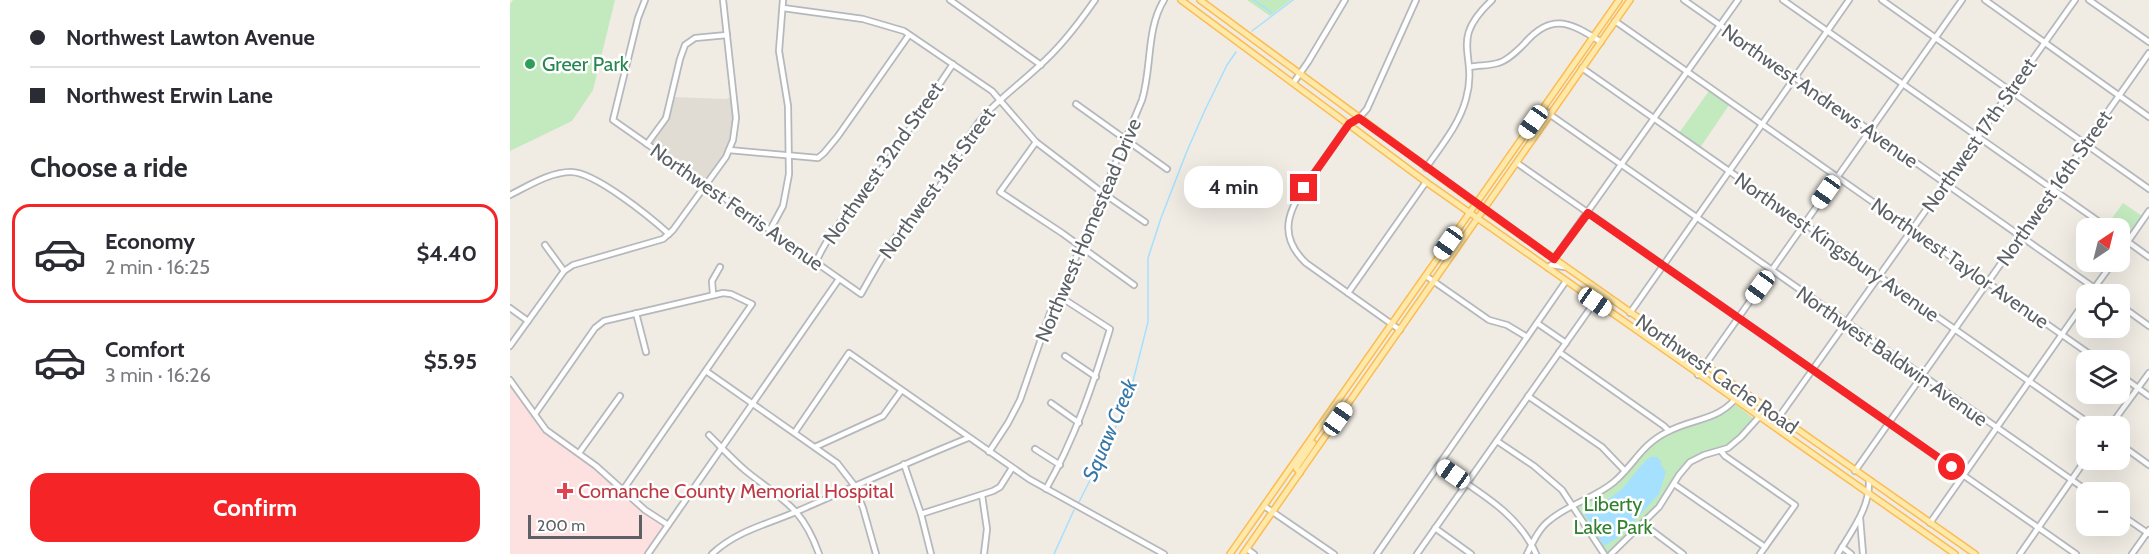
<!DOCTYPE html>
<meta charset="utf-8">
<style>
:root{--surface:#fff;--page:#f2f2f3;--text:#2b2b33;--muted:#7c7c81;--line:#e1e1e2;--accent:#f52427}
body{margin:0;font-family:Cabin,sans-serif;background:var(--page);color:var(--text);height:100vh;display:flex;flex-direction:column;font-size:22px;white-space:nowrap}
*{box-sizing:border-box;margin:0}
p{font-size:20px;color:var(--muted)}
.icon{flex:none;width:33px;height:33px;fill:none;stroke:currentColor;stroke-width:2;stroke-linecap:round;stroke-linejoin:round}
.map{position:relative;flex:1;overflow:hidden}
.details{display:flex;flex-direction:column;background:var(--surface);width:510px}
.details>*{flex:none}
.banner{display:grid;align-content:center;height:132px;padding:0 30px;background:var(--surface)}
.needle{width:39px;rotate:35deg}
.buttons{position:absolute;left:1566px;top:218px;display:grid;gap:12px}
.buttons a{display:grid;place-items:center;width:54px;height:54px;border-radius:12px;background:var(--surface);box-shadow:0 6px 24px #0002;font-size:30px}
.scale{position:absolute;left:18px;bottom:15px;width:114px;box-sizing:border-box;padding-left:6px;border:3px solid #5c6166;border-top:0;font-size:16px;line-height:21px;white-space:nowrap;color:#5c6166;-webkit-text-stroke:4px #fff;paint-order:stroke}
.end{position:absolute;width:27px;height:27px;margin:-14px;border:8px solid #f52427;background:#fff;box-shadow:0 0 0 3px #fff}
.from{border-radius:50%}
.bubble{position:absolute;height:42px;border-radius:18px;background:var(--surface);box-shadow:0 6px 24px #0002;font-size:20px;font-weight:800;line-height:42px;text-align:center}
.car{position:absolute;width:18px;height:36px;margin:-18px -9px;border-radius:8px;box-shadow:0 0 4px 2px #0007;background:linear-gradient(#fff 24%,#345 0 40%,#fff 0 76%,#345 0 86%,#fff 0)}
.banner b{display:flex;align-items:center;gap:21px;height:57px;font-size:22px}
.banner b+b{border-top:2px solid var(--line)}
.banner i{width:15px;height:15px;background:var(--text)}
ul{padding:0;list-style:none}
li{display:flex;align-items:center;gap:18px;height:99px;margin:0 12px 9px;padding:0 18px;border:3px solid transparent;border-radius:18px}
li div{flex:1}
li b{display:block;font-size:22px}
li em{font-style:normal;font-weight:800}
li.active{border-color:var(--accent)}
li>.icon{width:54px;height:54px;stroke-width:1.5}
h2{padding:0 30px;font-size:27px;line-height:72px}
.cta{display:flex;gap:12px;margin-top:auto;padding:12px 30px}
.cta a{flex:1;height:69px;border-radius:18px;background:var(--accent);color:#fff;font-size:24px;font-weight:800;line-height:69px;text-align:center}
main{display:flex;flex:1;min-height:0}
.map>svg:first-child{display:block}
.education{fill:#e0dbd3}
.medical{fill:#fde0e0}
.green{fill:#c3e9bf}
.water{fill:#a5e0ff}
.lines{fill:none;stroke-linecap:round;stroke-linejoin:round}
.stream{stroke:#a5e0ff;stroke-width:1.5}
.minor-casing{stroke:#b5b8bc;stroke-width:8}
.major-casing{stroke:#fbbc52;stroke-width:8}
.minor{stroke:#fff;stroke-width:4.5}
.major{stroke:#ffe9aa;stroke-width:5}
.route{stroke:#f52427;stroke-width:8}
.leisure-dot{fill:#2e9e5b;stroke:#fff;stroke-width:2}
.health-dot{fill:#e0444e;stroke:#fff;stroke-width:2}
.labels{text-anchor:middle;stroke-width:5;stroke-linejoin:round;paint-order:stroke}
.leisure-label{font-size:20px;fill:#27864d;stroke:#fff;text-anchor:start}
.street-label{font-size:20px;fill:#5c6166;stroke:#fff}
.health-label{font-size:20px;fill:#be3a42;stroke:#fff;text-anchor:start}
.park-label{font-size:20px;fill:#31822e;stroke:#fff}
.water-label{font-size:21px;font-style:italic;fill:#3577a7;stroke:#fff}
</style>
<main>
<section class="details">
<div class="banner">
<b><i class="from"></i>Northwest Lawton Avenue</b>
<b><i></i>Northwest Erwin Lane</b>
</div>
<h2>Choose a ride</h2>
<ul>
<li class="active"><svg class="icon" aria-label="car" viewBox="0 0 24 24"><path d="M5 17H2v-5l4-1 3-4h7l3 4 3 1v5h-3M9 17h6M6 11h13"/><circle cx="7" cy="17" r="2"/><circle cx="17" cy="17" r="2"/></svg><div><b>Economy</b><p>2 min · 16:25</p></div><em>$4.40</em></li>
<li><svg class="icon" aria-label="car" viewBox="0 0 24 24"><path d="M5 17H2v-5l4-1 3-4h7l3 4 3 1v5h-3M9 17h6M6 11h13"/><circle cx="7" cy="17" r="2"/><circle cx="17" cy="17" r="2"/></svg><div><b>Comfort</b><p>3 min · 16:26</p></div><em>$5.95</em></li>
</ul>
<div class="cta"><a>Confirm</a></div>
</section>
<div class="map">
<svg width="1639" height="554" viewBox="0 0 1639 554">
<rect width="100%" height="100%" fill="#f0ece4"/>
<polygon class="education" points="163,97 216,99 221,97 223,118 218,145 210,160 194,181 142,144 157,120"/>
<polygon class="medical" points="0,385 31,429 76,461 133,512 154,526 134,554 0,554"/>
<g class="green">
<polygon points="3,0 105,0 83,90 62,121 0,151 0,4"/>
<polygon points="737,0 781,0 760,16"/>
<polygon points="1199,91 1219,105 1190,148 1169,133"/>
<polygon points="1613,203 1632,216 1617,236 1610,233 1610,228 1603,228 1598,224"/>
<polygon points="1226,405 1243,418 1227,438 1219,444 1189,454 1181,459 1172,468 1151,502 1098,554 1067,507 1098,490 1113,477 1129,456 1151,439 1174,427 1206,418"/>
</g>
<polygon class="water" points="1141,457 1147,457 1151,461 1151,465 1156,472 1149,494 1110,536 1094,546 1074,513 1095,502 1112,489 1136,460"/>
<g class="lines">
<g class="stream">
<polyline points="744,0 762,13"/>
<polyline points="742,31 783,0"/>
<polyline points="569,502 600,441 621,389 638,322 638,258 651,218 677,151 695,110 717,65 726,52"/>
<polyline points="544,554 564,510"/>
</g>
<g class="minor-casing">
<g id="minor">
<path d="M135 0 128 18 103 120 351 294C365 269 379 243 398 222 409 209 421 198 431 184 446 163 455 138 472 118 489 99 510 84 529 66 551 47 569 23 585 0"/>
<polyline points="440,0 531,65"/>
<polyline points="1174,0 1593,294"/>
<polyline points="1273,0 1598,228"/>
<polyline points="1372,0 1639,189"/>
<polyline points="1475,0 1639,117"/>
<polyline points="1579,0 1639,42"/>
<polyline points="273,8 353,19 394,31 482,91 526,142 593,193 635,222"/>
<polyline points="1105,21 1588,360"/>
<path d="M960 67C969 65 979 66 988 63 997 61 1007 51 1014 44 1041 12 1060 22 1091 42"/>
<polyline points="1072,68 1583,426"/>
<polyline points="784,82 798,62 835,0"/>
<polyline points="566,104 657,169"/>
<polyline points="1032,109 1579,492"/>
<polyline points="526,142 490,192 552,233 624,285"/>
<polyline points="137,144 156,118 170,59 175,45 185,38 217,35"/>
<polyline points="219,150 308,158 314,153 328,136 399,35"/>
<polyline points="1007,163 1566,554"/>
<path d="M916 168C931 146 949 125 956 99 969 53 937 42 982 0"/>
<path d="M0 195C18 186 40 172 61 172 85 172 140 217 159 234"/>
<polyline points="260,230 273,206 279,174 278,106 269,51 273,0"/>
<polyline points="1610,236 1639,257"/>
<polyline points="35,245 54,271"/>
<polyline points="1610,253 1639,211"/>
<polyline points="1044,259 1228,0"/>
<path d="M306 262C320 230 346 203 367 175 394 139 418 101 443 64"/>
<polyline points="1038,268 1041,265 1055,267"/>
<polyline points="916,276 979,320 997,325 1017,337"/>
<polyline points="838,293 916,182"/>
<polyline points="203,294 202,281 210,267"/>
<polyline points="1580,294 1604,261"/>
<polyline points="1610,305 1639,326"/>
<polyline points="0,308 18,321"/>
<polyline points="126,313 136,352"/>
<polyline points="1120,313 1339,0"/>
<polyline points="1027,323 1056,343"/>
<path d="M890 330 796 263C761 230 785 201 807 169 818 154 828 139 839 124L849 118 857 109 906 0"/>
<polyline points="0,346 54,271 63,265 153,239 163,230 216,157 223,140 226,118 213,0"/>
<polyline points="1049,352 1154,426 1159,431"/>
<polyline points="555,356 586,377"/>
<polyline points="196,371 327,463 344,485 353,508 366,554"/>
<polyline points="1188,375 1452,0"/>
<polyline points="1610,375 1639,396"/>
<polyline points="0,380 36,430 86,466 135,510 158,525"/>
<polyline points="1018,396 1092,447 1115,471"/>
<polyline points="541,403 569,423"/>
<polyline points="25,414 85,328 94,321 213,293 221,294 242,304 113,490"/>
<polyline points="1269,417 1565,0"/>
<polyline points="1600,426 1639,373"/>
<polyline points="285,432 339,353 519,479 654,554"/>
<path d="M199 435C211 447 223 460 236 471 272 500 292 506 309 554"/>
<polyline points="987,441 1024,466 1052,490 1094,554"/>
<polyline points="1610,444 1639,465"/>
<polyline points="305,447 373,416 391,391"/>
<polyline points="525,449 550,465"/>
<polyline points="1211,451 1215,456 1285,505 1250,554"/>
<path d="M479 452 498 423 510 400 540 313 554 286 632 100C642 68 636 29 654 0"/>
<polyline points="69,453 110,396"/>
<polyline points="394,464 411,514 421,554"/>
<path d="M929 465C965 490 1008 512 1026 554"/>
<polyline points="1345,471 1639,53"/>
<polyline points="1164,484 1255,547"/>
<path d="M536 489C565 438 583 385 600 329L549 296"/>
<polyline points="472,495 477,529 474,554"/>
<polyline points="754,506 824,554"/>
<polyline points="411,514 483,491 490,487 502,468"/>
<polyline points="1610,514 1639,534"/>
<polyline points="1350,518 1353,554"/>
<polyline points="1420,523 1576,300"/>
<polyline points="1133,524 1173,554"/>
<polyline points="925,528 961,554"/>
<polyline points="1332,547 1341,554"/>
<polyline points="737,549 744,554"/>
<polyline points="138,554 329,279"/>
<path d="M202 554C226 531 258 524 288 511 345 486 401 461 458 438"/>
<polyline points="867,554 1056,281"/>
<polyline points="907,554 1091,293"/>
<path d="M1017 554C1023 542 1029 528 1040 520 1059 504 1085 498 1104 482 1124 465 1131 445 1157 432 1187 416 1209 423 1232 391"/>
<polyline points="1101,554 1149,507 1169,475 1180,462 1194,455 1218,448 1231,437 1249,417"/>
<path d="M1328 554C1342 530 1360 508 1359 480"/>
<polyline points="1510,554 1576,459"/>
<polyline points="1622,554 1639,530"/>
</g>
</g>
<g class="major-casing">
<g id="major">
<polyline points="671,0 916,182 1445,554"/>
<polyline points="690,0 975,210 1465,554"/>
<polyline points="790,473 786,468 803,443"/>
<polyline points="720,554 1109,0"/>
<polyline points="733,554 1120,0"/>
</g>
</g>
<use href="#minor" class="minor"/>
<use href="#major" class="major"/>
</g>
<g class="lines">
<polyline class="route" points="794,188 839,124 849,118 1044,259 1078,213 1442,467"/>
</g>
<circle class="leisure-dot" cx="20" cy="64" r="6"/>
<path class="health-dot" d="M52 482h6v6h6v6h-6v6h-6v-6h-6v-6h6z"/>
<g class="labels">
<g class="leisure-label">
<text x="32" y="71">Greer Park</text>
</g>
<g class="street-label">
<text transform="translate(1310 96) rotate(35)" y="7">Northwest Andrews Avenue</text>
<text transform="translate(1469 135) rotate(-55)" y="7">Northwest 17th Street</text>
<text transform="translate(373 163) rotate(-55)" y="7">Northwest 32nd Street</text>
<text transform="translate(427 183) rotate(-54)" y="7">Northwest 31st Street</text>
<text transform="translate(1544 188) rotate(-55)" y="7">Northwest 16th Street</text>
<text transform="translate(227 207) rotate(35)" y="7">Northwest Ferris Avenue</text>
<text transform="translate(578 230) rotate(-67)" y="7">Northwest Homestead Drive</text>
<text transform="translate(1327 247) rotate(35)" y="7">Northwest Kingsbury Avenue</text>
<text transform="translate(1450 263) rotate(35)" y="7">Northwest Taylor Avenue</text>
<text transform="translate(1382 356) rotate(35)" y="7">Northwest Baldwin Avenue</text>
<text transform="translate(1207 374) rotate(35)" y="7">Northwest Cache Road</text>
</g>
<g class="health-label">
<text x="68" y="498">Comanche County Memorial Hospital</text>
</g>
<g class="park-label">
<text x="1103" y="511">Liberty<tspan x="1103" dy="23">Lake Park</tspan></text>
</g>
<g class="water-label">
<text transform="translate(600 430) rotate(-67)" y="7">Squaw Creek</text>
</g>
</g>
</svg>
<div class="buttons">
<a><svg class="needle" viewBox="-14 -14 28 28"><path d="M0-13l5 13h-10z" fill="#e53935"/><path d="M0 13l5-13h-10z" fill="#7c7c81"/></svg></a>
<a><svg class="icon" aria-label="locate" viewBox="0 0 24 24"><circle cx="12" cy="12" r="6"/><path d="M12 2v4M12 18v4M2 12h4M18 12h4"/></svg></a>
<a><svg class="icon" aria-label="layers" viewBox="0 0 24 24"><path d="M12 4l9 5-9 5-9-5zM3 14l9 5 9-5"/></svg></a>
<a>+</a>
<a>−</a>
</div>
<div class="scale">200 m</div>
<i class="end from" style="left:1442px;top:467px"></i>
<i class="end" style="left:794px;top:188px"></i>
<div class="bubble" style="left:674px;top:166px;width:99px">4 min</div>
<i class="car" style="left:1023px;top:122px;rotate:215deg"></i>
<i class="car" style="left:1316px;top:192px;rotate:215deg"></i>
<i class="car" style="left:938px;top:243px;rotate:215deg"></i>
<i class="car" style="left:1250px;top:287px;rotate:216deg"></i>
<i class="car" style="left:1085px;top:302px;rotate:125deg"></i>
<i class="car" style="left:828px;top:419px;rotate:35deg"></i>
<i class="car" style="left:943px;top:474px;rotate:305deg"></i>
</div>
</main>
